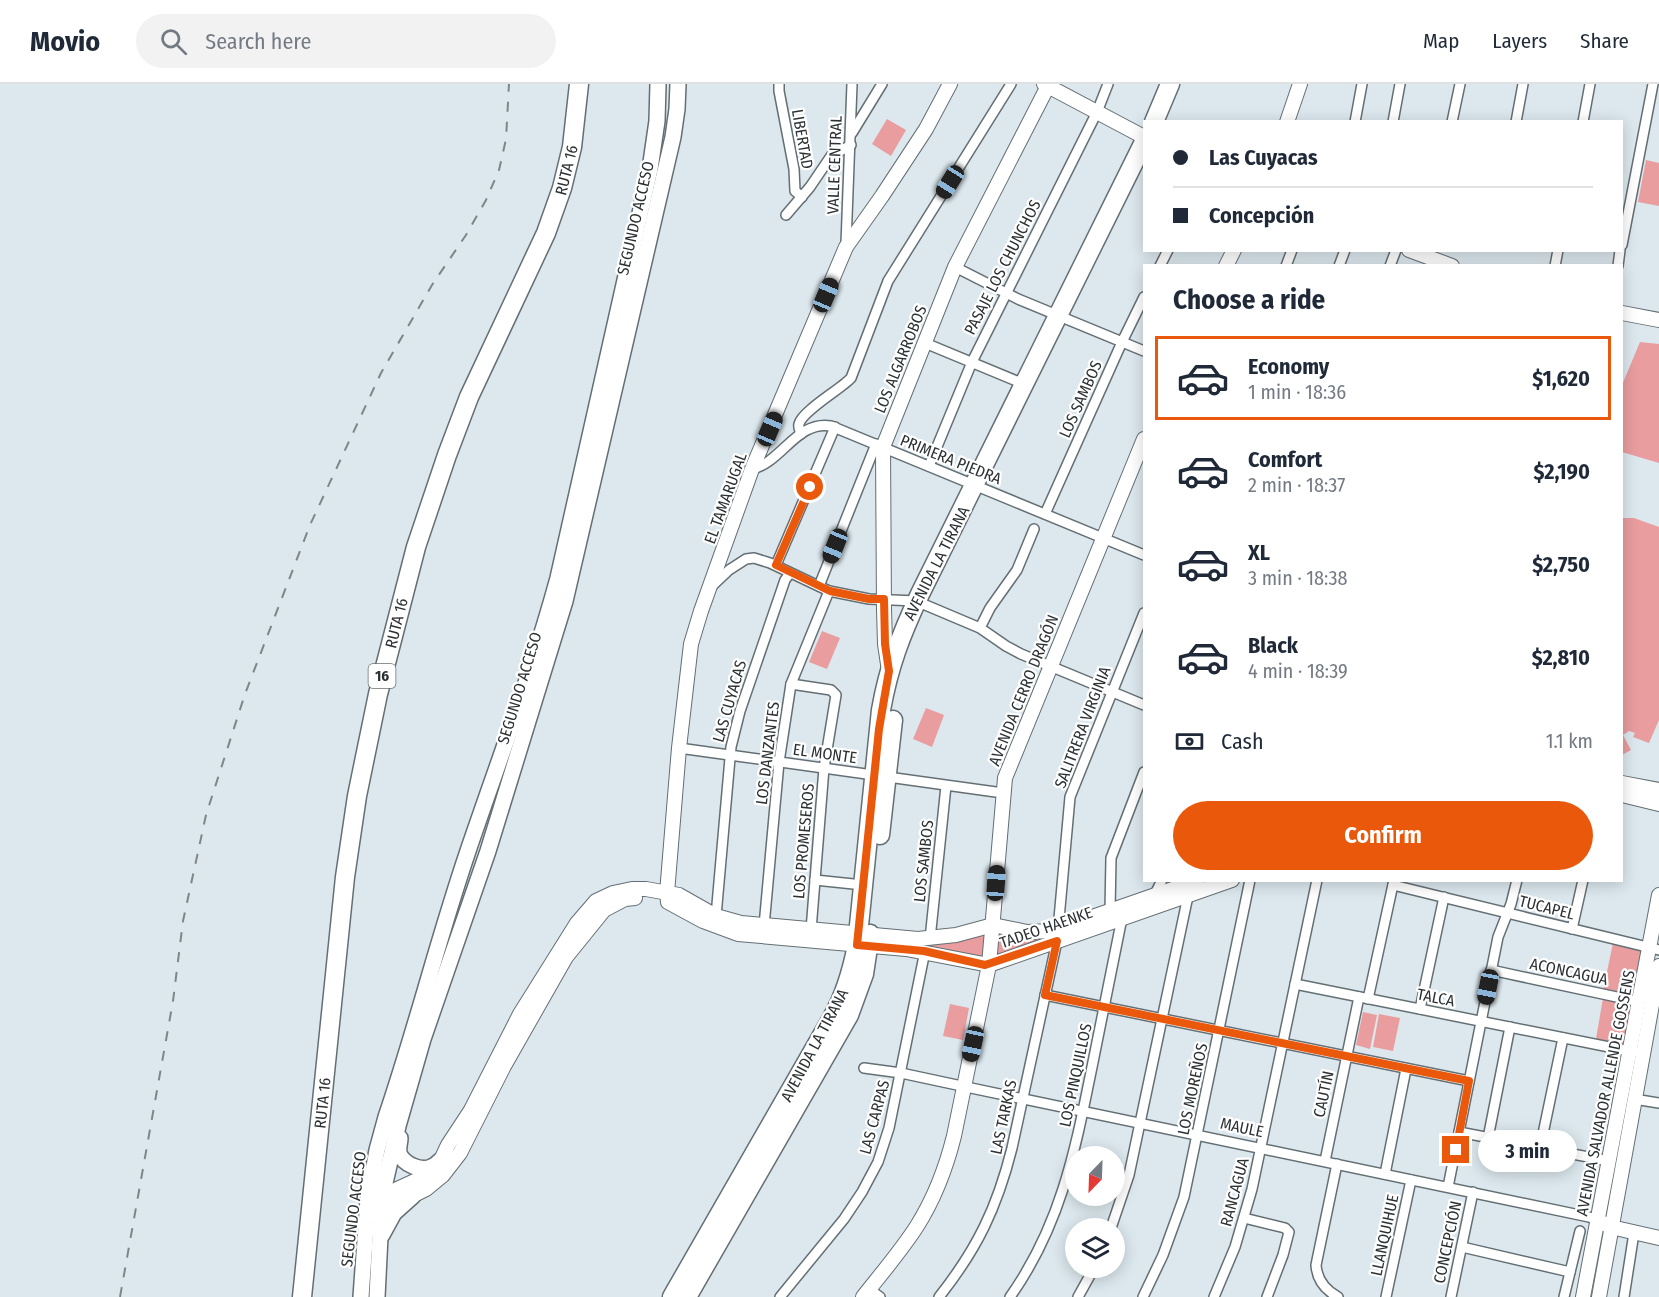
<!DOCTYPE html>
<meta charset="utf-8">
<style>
:root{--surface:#fff;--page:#f2f2f3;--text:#1f2937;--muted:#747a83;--line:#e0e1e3;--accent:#ea580c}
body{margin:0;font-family:"Fira Sans Condensed",sans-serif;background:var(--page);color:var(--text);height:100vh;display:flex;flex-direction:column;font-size:22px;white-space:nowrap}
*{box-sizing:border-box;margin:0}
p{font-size:20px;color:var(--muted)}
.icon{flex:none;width:33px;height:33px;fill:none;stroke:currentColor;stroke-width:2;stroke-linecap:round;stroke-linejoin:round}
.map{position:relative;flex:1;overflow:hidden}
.side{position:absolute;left:1143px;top:180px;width:480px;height:618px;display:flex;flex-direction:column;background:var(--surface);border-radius:0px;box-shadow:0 3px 15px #0003}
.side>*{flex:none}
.banner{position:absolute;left:1143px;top:36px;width:480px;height:132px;border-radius:0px;box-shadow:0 3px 15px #0003;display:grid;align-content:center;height:132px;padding:0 30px;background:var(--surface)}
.needle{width:39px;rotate:203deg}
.controls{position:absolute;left:1065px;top:1062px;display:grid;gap:12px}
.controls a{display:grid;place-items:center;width:60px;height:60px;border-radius:50%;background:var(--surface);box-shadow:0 3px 15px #0003;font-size:30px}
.end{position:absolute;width:27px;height:27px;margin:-14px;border:8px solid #ea580c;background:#fff;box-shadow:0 0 0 3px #fff}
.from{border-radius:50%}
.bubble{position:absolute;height:42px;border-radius:21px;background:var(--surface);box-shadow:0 3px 15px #0003;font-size:20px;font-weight:700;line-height:42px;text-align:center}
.car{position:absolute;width:18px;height:36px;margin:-18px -9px;border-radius:8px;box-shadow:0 0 4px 2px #0007;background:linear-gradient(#222 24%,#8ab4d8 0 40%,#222 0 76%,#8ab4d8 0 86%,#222 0)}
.banner b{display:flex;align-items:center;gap:21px;height:57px;font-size:22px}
.banner b+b{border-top:2px solid var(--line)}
.banner i{width:15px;height:15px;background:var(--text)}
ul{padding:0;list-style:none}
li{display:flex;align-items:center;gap:18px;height:84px;margin:0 12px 9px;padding:0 18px;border:3px solid transparent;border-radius:0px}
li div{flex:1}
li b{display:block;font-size:22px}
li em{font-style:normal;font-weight:700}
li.selected{border-color:var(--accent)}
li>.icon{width:54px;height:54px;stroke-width:1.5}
h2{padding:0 30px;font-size:27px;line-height:72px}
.pay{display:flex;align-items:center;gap:15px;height:66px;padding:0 30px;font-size:22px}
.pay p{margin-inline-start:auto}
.primary-button{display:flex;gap:12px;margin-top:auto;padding:12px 30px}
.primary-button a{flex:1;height:69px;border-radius:36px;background:var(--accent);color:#fff;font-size:24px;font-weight:700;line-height:69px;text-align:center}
header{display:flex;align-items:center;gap:36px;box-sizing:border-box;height:84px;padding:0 30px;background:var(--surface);border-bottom:2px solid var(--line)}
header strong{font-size:28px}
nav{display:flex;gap:33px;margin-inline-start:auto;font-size:21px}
.search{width:420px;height:54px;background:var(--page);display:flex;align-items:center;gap:15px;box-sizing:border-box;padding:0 21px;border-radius:33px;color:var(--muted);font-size:22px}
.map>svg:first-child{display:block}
.green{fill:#e99d9f}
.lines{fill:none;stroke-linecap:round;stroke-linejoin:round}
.street-casing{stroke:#646f74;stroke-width:12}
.secondary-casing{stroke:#646f74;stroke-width:16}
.primary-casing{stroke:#646f74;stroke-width:18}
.highway-casing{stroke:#646f74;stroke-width:21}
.street{stroke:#fff;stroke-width:9}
.secondary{stroke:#fff;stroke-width:14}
.primary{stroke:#fff;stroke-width:15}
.highway{stroke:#fff;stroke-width:18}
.rail{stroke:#7e868a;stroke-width:2;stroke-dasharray:10 10;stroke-linecap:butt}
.route{stroke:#ea580c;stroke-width:8}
.labels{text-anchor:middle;stroke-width:4.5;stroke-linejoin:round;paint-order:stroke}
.shield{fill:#fff;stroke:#6b6f70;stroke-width:1.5}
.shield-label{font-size:15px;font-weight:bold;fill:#2c3133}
.street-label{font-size:16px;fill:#2c3133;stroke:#fff}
</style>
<header>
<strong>Movio</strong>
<div class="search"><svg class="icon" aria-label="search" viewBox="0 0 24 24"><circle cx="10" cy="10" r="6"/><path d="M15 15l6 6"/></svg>Search here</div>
<nav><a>Map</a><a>Layers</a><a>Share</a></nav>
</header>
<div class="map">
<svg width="1659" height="1213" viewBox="0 0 1659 1213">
<rect width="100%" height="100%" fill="#dce8ee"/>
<g class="green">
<polygon points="887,35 906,46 891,72 872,60"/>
<polygon points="1646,76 1659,79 1659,122 1638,118"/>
<polygon points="1640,258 1659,260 1659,379 1622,368 1622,359 1623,355 1622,339 1622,301"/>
<polygon points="1622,434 1634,434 1659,443 1659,636 1649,659 1633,653 1635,649 1629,647 1623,651 1631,666 1622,671"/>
<polygon points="822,547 840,554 827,585 809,578"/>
<polygon points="926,624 944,631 932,663 913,655"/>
<polygon points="997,847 1023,855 1043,853 1044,856 995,875"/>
<polygon points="987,848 985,876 877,855"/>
<polygon points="1613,859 1643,865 1635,914 1603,907"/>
<polygon points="1603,914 1634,920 1626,959 1622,960 1596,955"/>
<polygon points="950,920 969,924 963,956 943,952"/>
<polygon points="1363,928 1377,931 1370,965 1356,961"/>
<polygon points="1379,930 1400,934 1393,967 1373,963"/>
</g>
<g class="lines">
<g class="street-casing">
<g id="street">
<polyline points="779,0 779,7 794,85 795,107 802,113"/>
<polyline points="1355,38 1362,0"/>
<polyline points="1393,38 1400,0"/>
<polyline points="1452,38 1460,0"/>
<polyline points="1516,38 1523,0"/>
<polyline points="1583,38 1590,0"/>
<polyline points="852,49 882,0"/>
<polyline points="786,131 810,103 831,72 851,61"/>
<polyline points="846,160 852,0"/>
<polyline points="1622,161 1653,0"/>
<polyline points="1160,182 1168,166"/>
<polyline points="1286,182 1292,166"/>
<polyline points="1339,182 1345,166"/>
<polyline points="1390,182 1396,166"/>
<polyline points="1555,182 1558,166"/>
<polyline points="1618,182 1620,166"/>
<polyline points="955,183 1018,215 1144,267"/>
<polyline points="925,259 1024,300"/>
<path d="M801 350C800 346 798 344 799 340 802 327 841 305 851 294L888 197 1011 0"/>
<polyline points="929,382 972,278 1097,28 1108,0"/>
<path d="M752 385C782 378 797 336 831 342L1144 471"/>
<polyline points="1045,430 1122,258 1144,213"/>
<polyline points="776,481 835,343"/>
<polyline points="819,502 876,360"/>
<polyline points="711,503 729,486 746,475 754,474 770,479 829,507 869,515 916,517 980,544 1006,562 1021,570 1144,621"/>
<polyline points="980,544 990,524 1017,486 1034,445"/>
<polyline points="791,600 831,606 836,611 824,684 811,846"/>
<polyline points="679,664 1003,709"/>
<polyline points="815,796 863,801"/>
<polyline points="1393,801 1659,866"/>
<polyline points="1154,812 1162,796"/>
<polyline points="1110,827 1111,774 1144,688"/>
<polyline points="716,832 731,663 740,627 785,496 790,489"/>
<polyline points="764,842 779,678 791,600 829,507"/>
<polyline points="1572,845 1583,796"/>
<polyline points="930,855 946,702"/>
<polyline points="1491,886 1640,918"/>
<polyline points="1295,900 1634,968"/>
<polyline points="1045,911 1469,997"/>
<polyline points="1368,915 1394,796"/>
<polyline points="1420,925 1444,813"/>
<polyline points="864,984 901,989 971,1004 1589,1133 1598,1136"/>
<polyline points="1634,1015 1659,1019"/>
<polyline points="1459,1048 1609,1077"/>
<polyline points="1488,1054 1510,943"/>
<polyline points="1540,1064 1563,954"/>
<polyline points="1325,1077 1359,913"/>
<path d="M1337 1080 1316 1181C1317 1196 1325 1206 1338 1213"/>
<polyline points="1385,1090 1406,985"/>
<polyline points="1448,1103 1498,853 1511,820 1517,796"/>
<polyline points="1244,1134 1285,1144 1289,1148 1283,1171 1267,1213"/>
<polyline points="1111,1144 1129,1091 1188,812"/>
<polyline points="1462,1163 1570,1188"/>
<polyline points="869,1205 880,1213"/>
<polyline points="780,1213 844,1135 862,1108 878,1078 889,1044 925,867"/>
<path d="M939 1213C977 1165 997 1124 1012 1064L1057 857 1070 713 1144 529"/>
<path d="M1010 1213C1061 1141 1075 1067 1092 983 1102 933 1112 884 1122 834"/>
<polyline points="1078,1213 1094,1184"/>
<polyline points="1143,1213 1163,1171 1184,1113 1250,796"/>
<polyline points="1214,1213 1235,1163 1252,1105 1317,796"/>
<polyline points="1386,1213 1411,1096"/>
<polyline points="1451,1213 1473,1108"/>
<polyline points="1564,1213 1580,1147"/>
<polyline points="1624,1213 1634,1149"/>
</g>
</g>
<g class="secondary-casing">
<g id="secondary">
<polyline points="950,0 926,45 882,112 846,163 752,385 701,527 691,560 679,664 667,809 668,818 703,837 738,850 906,865 989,881 1232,796"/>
<polyline points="1044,0 1144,53"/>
<polyline points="1287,38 1300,0"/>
<polyline points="1409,166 1452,182"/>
<polyline points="1226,182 1234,166"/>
<polyline points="1622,229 1659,236"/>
<polyline points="889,587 885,560 884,525 883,363 955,183 1049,0"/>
<polyline points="1622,699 1659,706"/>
<polyline points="1622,711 1659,720"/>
<polyline points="373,1114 382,1112 421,1094 441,1076 448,1061 471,1026 520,930 577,839 596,817 613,809 632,805 646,805 679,811 716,832 741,839 918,855 956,851 993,841 1027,848 1052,847 1198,796"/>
<polyline points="372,1126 402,1117 426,1105 443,1091 460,1069 504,982 566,873 604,826 625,815 635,814"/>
<polyline points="1603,1139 1611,1143 1659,1154"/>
<path d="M863 1213C881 1190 901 1167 917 1142 934 1115 946 1084 954 1052L989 881 1005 694 1144 355"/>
<polyline points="1583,1213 1659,811"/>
<polyline points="1599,1213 1659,882"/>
</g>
</g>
<g class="primary-casing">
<g id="primary">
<path d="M400 1054C400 1058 398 1064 399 1069 403 1080 422 1089 433 1082 436 1081 438 1078 441 1076"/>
<polyline points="382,1151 394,1129 413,1112"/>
<path d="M361 1213 368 1115 377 1066 386 1033C416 945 438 855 468 767 499 676 533 586 558 494L650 85 657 37 658 0"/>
<polyline points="377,1213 382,1112 398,1042 423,955 488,767 565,517 673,53 677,25 678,0"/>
</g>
</g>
<g class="highway-casing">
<g id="highway">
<polyline points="1154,38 1170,0"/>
<polyline points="880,751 893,636"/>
<polyline points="302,1213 345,793 357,712 378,610 416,463 447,371 469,313 546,149 562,104 572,63 579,0"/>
<path d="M672 1213 832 934C845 911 852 887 857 861L881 626C889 581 901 551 920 510L1144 58"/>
<polyline points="687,1213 849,931 864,890 870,850"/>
</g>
</g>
<use href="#street" class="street"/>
<use href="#secondary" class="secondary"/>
<use href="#primary" class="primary"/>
<use href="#highway" class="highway"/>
<polyline class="rail" points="120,1213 173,917 183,837 206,731 245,610 310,441 381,289 432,201 466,151 486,116 499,86 506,55 509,0"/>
</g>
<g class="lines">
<polyline class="route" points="810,403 776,481 830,507 869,515 884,515 885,560 889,587 879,645 857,861 924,867 985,881 1057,857 1045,911 1469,997 1456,1066"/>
</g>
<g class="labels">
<rect class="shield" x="368.5" y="580" width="27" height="24" rx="4.5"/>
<g class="shield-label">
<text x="382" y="597">16</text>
</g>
<g class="street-label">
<text transform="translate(803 55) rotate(80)" y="6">LIBERTAD</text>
<text transform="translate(834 81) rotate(-88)" y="6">VALLE CENTRAL</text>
<text transform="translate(566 86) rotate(-76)" y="6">RUTA 16</text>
<text transform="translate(635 134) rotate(-77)" y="6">SEGUNDO ACCESO</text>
<text transform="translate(1002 183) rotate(-63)" y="6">PASAJE LOS CHUNCHOS</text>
<text transform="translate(900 275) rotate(-68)" y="6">LOS ALGARROBOS</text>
<text transform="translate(1080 315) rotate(-66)" y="6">LOS SAMBOS</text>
<text transform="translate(951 375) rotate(22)" y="6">PRIMERA PIEDRA</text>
<text transform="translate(725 414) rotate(-70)" y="6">EL TAMARUGAL</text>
<text transform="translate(936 479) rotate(-63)" y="6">AVENIDA LA TIRANA</text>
<text transform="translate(396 539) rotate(-76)" y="6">RUTA 16</text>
<text transform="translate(519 604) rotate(-73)" y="6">SEGUNDO ACCESO</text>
<text transform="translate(1023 606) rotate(-68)" y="6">AVENIDA CERRO DRAGÓN</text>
<text transform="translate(729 617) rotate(-74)" y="6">LAS CUYACAS</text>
<text transform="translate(1082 643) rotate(-69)" y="6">SALITRERA VIRGINIA</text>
<text transform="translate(767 669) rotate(-83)" y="6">LOS DANZANTES</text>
<text transform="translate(825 669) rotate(8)" y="6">EL MONTE</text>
<text transform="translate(803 757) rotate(-85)" y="6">LOS PROMESEROS</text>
<text transform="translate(923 777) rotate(-84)" y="6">LOS SAMBOS</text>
<text transform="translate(1547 823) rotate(14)" y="6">TUCAPEL</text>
<text transform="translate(1046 843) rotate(-19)" y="6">TADEO HAENKE</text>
<text transform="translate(1569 887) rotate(12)" y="6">ACONCAGUA</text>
<text transform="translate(1436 913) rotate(11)" y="6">TALCA</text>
<text transform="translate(814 961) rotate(-62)" y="6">AVENIDA LA TIRANA</text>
<text transform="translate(1075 991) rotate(-78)" y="6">LOS PINQUILLOS</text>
<text transform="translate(1192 1005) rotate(-78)" y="6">LOS MOREÑOS</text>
<text transform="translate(1605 1009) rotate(-79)" y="6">AVENIDA SALVADOR ALLENDE GOSSENS</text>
<text transform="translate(1323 1010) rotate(-78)" y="6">CAUTÍN</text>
<text transform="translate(322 1019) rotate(-84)" y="6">RUTA 16</text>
<text transform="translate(874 1033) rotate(-75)" y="6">LAS CARPAS</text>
<text transform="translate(1003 1033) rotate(-78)" y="6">LAS TARKAS</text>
<text transform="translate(1242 1043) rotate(12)" y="6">MAULE</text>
<text transform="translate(1234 1108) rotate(-75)" y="6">RANCAGUA</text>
<text transform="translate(353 1125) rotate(-83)" y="6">SEGUNDO ACCESO</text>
<text transform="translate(1384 1151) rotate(-78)" y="6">LLANQUIHUE</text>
<text transform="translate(1447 1158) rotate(-78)" y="6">CONCEPCIÓN</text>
</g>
</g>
</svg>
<div class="controls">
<a><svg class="needle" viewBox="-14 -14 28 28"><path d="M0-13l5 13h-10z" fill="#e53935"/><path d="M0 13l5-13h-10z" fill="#747a83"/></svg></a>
<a><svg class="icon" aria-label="layers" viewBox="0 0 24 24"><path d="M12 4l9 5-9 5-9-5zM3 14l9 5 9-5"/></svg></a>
</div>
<i class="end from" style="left:810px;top:403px"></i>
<i class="end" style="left:1456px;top:1066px"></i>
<div class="bubble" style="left:1478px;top:1046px;width:99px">3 min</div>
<i class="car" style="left:950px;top:98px;rotate:212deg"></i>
<i class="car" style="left:826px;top:211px;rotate:23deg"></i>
<i class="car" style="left:770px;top:345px;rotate:23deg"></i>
<i class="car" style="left:835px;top:462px;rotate:202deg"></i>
<i class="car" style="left:996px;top:799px;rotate:4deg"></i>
<i class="car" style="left:1488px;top:903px;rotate:191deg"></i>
<i class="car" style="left:973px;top:960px;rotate:192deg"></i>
<div class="banner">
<b><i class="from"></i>Las Cuyacas</b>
<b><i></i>Concepción</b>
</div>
<section class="side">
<h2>Choose a ride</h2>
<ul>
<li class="selected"><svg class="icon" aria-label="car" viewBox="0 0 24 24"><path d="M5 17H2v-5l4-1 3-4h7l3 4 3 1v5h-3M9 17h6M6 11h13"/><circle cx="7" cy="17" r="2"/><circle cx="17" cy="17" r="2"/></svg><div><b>Economy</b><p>1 min · 18:36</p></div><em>$1,620</em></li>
<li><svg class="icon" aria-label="car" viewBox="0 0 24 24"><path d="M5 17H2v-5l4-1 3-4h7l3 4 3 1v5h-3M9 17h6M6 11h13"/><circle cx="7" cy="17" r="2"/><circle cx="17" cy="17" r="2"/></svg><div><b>Comfort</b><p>2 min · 18:37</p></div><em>$2,190</em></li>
<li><svg class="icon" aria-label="car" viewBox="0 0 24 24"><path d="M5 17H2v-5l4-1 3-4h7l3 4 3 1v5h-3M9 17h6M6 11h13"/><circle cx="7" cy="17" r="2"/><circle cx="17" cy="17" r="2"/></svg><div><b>XL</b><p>3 min · 18:38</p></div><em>$2,750</em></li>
<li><svg class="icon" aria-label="car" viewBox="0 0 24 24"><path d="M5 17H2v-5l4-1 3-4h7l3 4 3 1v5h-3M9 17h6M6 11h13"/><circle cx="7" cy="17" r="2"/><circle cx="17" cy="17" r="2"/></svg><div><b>Black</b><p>4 min · 18:39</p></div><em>$2,810</em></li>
</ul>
<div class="pay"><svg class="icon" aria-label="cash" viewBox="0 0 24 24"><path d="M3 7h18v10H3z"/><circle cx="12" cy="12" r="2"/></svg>Cash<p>1.1 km</p></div>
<div class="primary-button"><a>Confirm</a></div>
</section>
</div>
